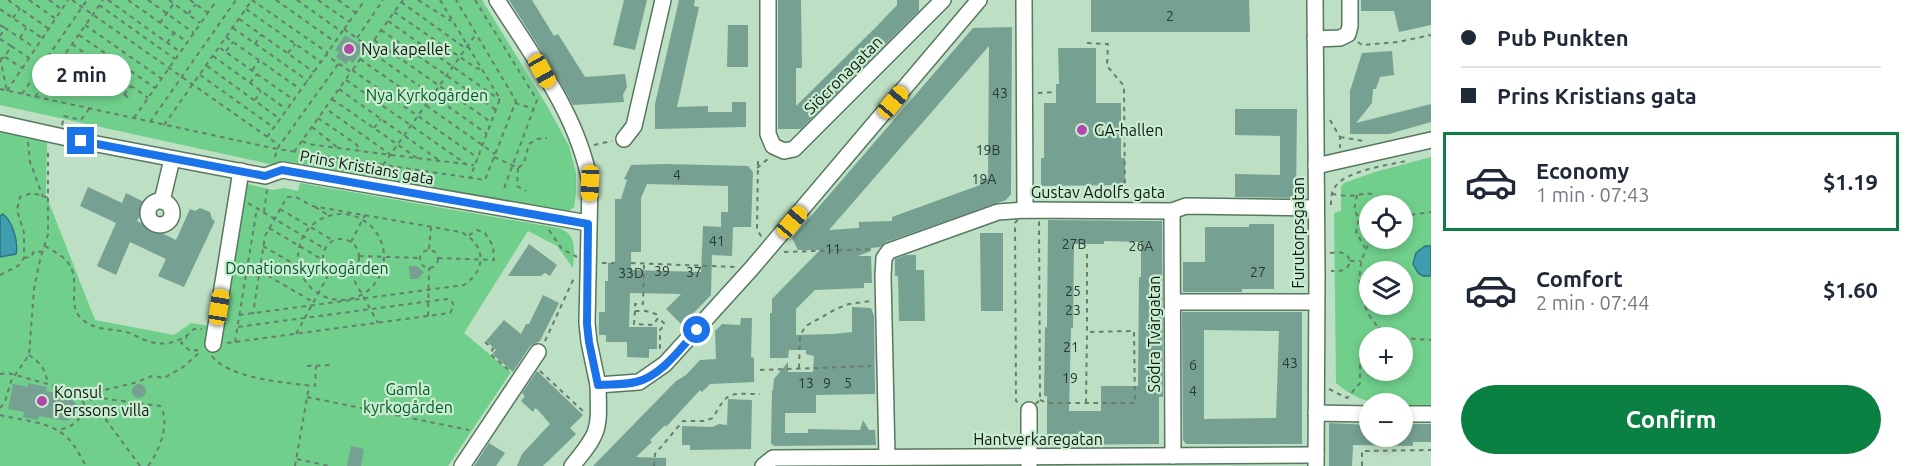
<!DOCTYPE html>
<meta charset="utf-8">
<style>
:root{--surface:#fff;--page:#f2f2f3;--text:#1f2937;--muted:#747a83;--line:#e0e1e3;--accent:#0b8043}
body{margin:0;font-family:Ubuntu,sans-serif;background:var(--page);color:var(--text);height:100vh;display:flex;flex-direction:column;font-size:22px;white-space:nowrap}
*{box-sizing:border-box;margin:0}
p{font-size:20px;color:var(--muted)}
.icon{flex:none;width:33px;height:33px;fill:none;stroke:currentColor;stroke-width:2;stroke-linecap:round;stroke-linejoin:round}
.map{position:relative;flex:1;overflow:hidden}
.details{display:flex;flex-direction:column;background:var(--surface);width:480px}
.details>*{flex:none}
.top-card{display:grid;align-content:center;height:132px;padding:0 30px;background:var(--surface)}
.tools{position:absolute;left:1359px;top:195px;display:grid;gap:12px}
.tools a{display:grid;place-items:center;width:54px;height:54px;border-radius:50%;background:var(--surface);box-shadow:0 3px 9px #0003;font-size:30px}
.end{position:absolute;width:27px;height:27px;margin:-14px;border:8px solid #1a73e8;background:#fff;box-shadow:0 0 0 3px #fff}
.from{border-radius:50%}
.bubble{position:absolute;height:42px;border-radius:21px;background:var(--surface);box-shadow:0 3px 9px #0003;font-size:20px;font-weight:600;line-height:42px;text-align:center}
.car{position:absolute;width:18px;height:36px;margin:-18px -9px;border-radius:8px;box-shadow:0 0 4px 2px #0007;background:linear-gradient(#f5c518 24%,#345 0 40%,#f5c518 0 76%,#345 0 86%,#f5c518 0)}
.top-card b{display:flex;align-items:center;gap:21px;height:57px;font-size:22px}
.top-card b+b{border-top:2px solid var(--line)}
.top-card i{width:15px;height:15px;background:var(--text)}
ul{padding:0;list-style:none}
li{display:flex;align-items:center;gap:18px;height:99px;margin:0 12px 9px;padding:0 18px;border:3px solid transparent;border-radius:0px}
li div{flex:1}
li b{display:block;font-size:22px}
li em{font-style:normal;font-weight:600}
li.current{border-color:var(--accent)}
li>.icon{width:54px;height:54px;stroke-width:1.5}
.action{display:flex;gap:12px;margin-top:auto;padding:12px 30px}
.action a{flex:1;height:69px;border-radius:36px;background:var(--accent);color:#fff;font-size:24px;font-weight:600;line-height:69px;text-align:center}
main{display:flex;flex:1;min-height:0}
.map>svg:first-child{display:block}
.green{fill:#6fcf8b;fill-rule:evenodd}
.water{fill:#3e9dae;stroke:#2f757f;stroke-width:1.5}
.building{fill:#76a192;fill-rule:evenodd}
.lines{fill:none;stroke-linecap:round;stroke-linejoin:round}
.minor-casing{stroke:#57775f;stroke-width:18}
.path{stroke:#677e6c;stroke-width:2;stroke-dasharray:4.5 4.5;stroke-linecap:butt}
.minor{stroke:#fff;stroke-width:15}
.route{stroke:#1a73e8;stroke-width:8}
.poi-dot{fill:#b247a8;stroke:#caedd1;stroke-width:2}
.labels{text-anchor:middle;stroke-width:4.5;stroke-linejoin:round;paint-order:stroke}
.number-label{font-size:14px;fill:#273b30}
.poi-label{font-size:16px;fill:#0d1910;stroke:#caedd1;text-anchor:start}
.street-label{font-size:16px;fill:#0d1910;stroke:#caedd1}
.park-label{font-size:16px;fill:#005a2a;stroke:#caedd1}
</style>
<main>
<div class="map">
<svg width="1431" height="466" viewBox="0 0 1431 466">
<rect width="100%" height="100%" fill="#bddfc4"/>
<g class="green">
<polygon points="0,0 482,0 546,104 569,146 576,173 576,193 574,207 564,215 274,165 0,105"/>
<path d="M0 132 47 142 46 195 95 320 174 335 191 323 221 328 244 183 273 190 285 188 298 191 300 183 558 228C578 234 574 250 573 268L557 246 528 231 464 333 511 372 448 466H0V257L11 253 18 244 3 214 0 216Z"/>
<path d="M1431 157V407H1403L1402 404C1373 403 1360 403 1336 383L1334 213 1341 211V187L1344 183 1375 172ZM1370 206H1402V238H1370ZM1370 272H1402V304H1370ZM1370 338H1402V370H1370Z"/>
</g>
<g class="water">
<path d="M3 214C12 221 19 242 16 254L0 257V216Z"/>
<polygon points="1425,246 1431,246 1431,276 1423,276 1418,273 1413,264 1416,253"/>
</g>
<g class="building">
<polygon points="509,0 532,0 554,36 558,34 585,77 625,74 627,87 623,95 624,102 573,105 547,60"/>
<polygon points="624,0 647,0 635,50 613,45"/>
<polygon points="679,0 695,0 694,6 699,7 677,107 708,106 708,112 732,112 732,102 746,102 746,127 655,129 655,104"/>
<polygon points="778,0 801,0 802,68 796,68 796,106 877,26 897,5 897,0 919,0 919,11 801,129 778,129"/>
<polygon points="1091,0 1249,0 1250,32 1091,32"/>
<polygon points="1361,0 1431,0 1431,25 1399,32 1394,11 1361,11"/>
<polygon points="728,25 748,25 748,67 727,67"/>
<path d="M1012 27 1011 194 1006 200 886 242 880 247 871 248V251L858 256H871L872 283H864V288L815 290 796 309V335L834 334 852 332V307L871 308 874 316 875 394 816 395V413H785V433H808V429L860 430 863 420 869 430H875L876 445 774 446 771 443 772 390H773L774 379 788 362V372H813L814 356 806 354V350H789L788 358H770V313H772V299L820 250H798L792 238 973 28ZM989 46 988 179 980 180V185L892 217V221L859 222V228L829 230Z"/>
<polygon points="345,35 364,47 353,63 349,60 346,64 336,57 339,52 335,50"/>
<polygon points="1058,48 1096,48 1096,103 1121,103 1121,158 1125,158 1125,185 1041,186 1041,158 1044,158 1044,103 1056,103 1056,84 1059,84"/>
<polygon points="1392,51 1394,75 1380,77 1376,89 1373,89 1372,103 1356,123 1431,104 1431,122 1389,134 1350,134 1350,91 1362,53"/>
<polygon points="1235,109 1297,109 1296,198 1235,197 1235,174 1280,175 1280,136 1235,135"/>
<path d="M664 164 748 166 753 172 751 227H733L732 256 712 255 711 295 682 325 666 309 681 294 630 293 629 327H657V349H649V358L627 357V342H606V335H599V312H605V281H608V263H615V199H621L627 180 624 179 631 165ZM647 184 728 186V212H721V227L703 226 701 272 631 270V252H641V198Z"/>
<polygon points="88,187 122,203 126,193 146,203 137,221 176,240 190,209 195,211 200,208 210,212 212,219 215,221 184,287 158,276 166,259 130,242 116,275 97,266 116,223 80,206"/>
<path d="M1048 220 1162 221 1163 397H1159V444L1047 445V396H1044L1045 327 1047 328ZM1104 241 1141 242V277H1139L1138 386H1101V411H1069L1071 328H1073L1074 244H1104Z"/>
<polygon points="1249,224 1274,224 1274,289 1242,289 1242,292 1183,292 1183,262 1205,262 1205,227 1249,227"/>
<polygon points="980,233 1003,233 1003,311 981,311"/>
<polygon points="529,244 557,265 550,276 545,273 541,276 508,276"/>
<polygon points="906,255 916,255 916,270 924,270 925,321 899,321 898,276 895,276 895,259"/>
<polygon points="409,266 417,266 424,272 418,279 410,279"/>
<polygon points="543,295 559,303 540,341 530,346 513,372 492,354 496,350 486,341 504,320 521,334 526,324 529,324"/>
<path d="M1182 312H1302V444H1186L1183 440ZM1204 330 1279 331 1276 418 1204 419Z"/>
<polygon points="741,318 752,318 751,357 754,358 754,382 710,384 702,392 700,390 666,427 665,425 650,440 652,442 636,457 666,458 666,466 593,466 676,381 686,375 700,360 716,359 715,331 722,324 740,325"/>
<polygon points="537,371 583,415 570,428 576,434 543,466 517,466 522,454 550,424 538,410 535,408 533,412 521,401 525,396 522,393"/>
<polygon points="28,383 47,387 46,391 60,394 60,397 72,400 76,404 77,410 75,416 67,421 39,416 38,420 23,417 24,412 8,409 13,384 28,387"/>
<circle cx="139" cy="391" r="7"/>
<polygon points="728,399 752,400 751,449 690,450 690,445 682,445 682,426 712,427 719,424 727,425"/>
<polygon points="1329,423 1370,425 1370,436 1402,436 1402,424 1431,424 1431,442 1413,442 1413,446 1353,445 1352,466 1329,466"/>
<polygon points="489,443 505,453 496,466 474,466"/>
<polygon points="351,446 364,449 361,466 347,466"/>
</g>
<g class="lines">
<g class="minor-casing">
<g id="minor">
<path d="M497 0C533 57 578 115 590 183L587 323 589 342 598 385"/>
<polyline points="768,0 768,134 773,146 784,151 794,149 943,0"/>
<polyline points="1024,0 1025,210"/>
<polyline points="1315,0 1317,276 1316,466"/>
<polyline points="1315,39 1340,38 1348,34 1350,26 1350,0"/>
<polyline points="0,123 81,141 265,176 282,170 588,223"/>
<polyline points="624,139 634,126 663,0"/>
<polyline points="1316,166 1431,140"/>
<circle cx="160" cy="213" r="12"/>
<polyline points="162,201 172,159"/>
<polyline points="1172,211 1173,456"/>
<polyline points="1173,302 1316,302"/>
<polyline points="213,344 241,171"/>
<polyline points="1029,410 1029,466"/>
<polyline points="1316,413 1370,414"/>
<polyline points="1402,414 1431,414"/>
<polyline points="887,457 883,276 884,258 889,251 998,212 1025,210 1172,211 1186,206 1316,208"/>
<polyline points="462,466 538,352"/>
<path d="M572 466C601 431 599 430 598 385L639 382 665 364 752 268 979 0"/>
<polyline points="763,466 773,458 1316,455"/>
</g>
</g>
<g class="path">
<polyline points="8,0 49,29"/>
<polyline points="29,0 56,19"/>
<polyline points="49,0 61,9"/>
<polyline points="72,0 279,145"/>
<polyline points="108,0 180,52"/>
<polyline points="128,0 187,42"/>
<polyline points="148,0 194,33"/>
<polyline points="169,0 200,23"/>
<polyline points="190,0 208,13"/>
<polyline points="252,0 328,53"/>
<polyline points="276,0 335,42"/>
<polyline points="297,0 342,32"/>
<polyline points="318,0 349,22"/>
<polyline points="338,0 356,13"/>
<polyline points="418,0 451,21"/>
<polyline points="440,0 500,99 470,178"/>
<polyline points="475,0 537,100 503,191"/>
<polyline points="401,2 465,48"/>
<polyline points="99,5 175,59"/>
<polyline points="0,9 42,38"/>
<polyline points="246,9 321,62"/>
<polyline points="394,12 476,68 482,69"/>
<polyline points="188,14 196,4"/>
<polyline points="13,18 20,8"/>
<polyline points="239,19 314,72"/>
<polyline points="388,21 500,100"/>
<polyline points="160,23 174,3"/>
<polyline points="0,25 5,28"/>
<polyline points="85,25 162,79"/>
<polyline points="233,28 308,81"/>
<polygon points="344,29 369,47 351,72 326,55"/>
<polyline points="344,29 365,0"/>
<polyline points="381,30 496,110"/>
<polyline points="79,35 155,88"/>
<polyline points="0,36 5,28 35,48"/>
<polyline points="226,37 300,89"/>
<polyline points="20,38 26,28"/>
<polyline points="357,38 383,0"/>
<polyline points="0,39 11,46"/>
<polyline points="374,40 491,122"/>
<polyline points="1358,42 1362,45 1398,42 1431,35"/>
<polyline points="167,43 174,33"/>
<polyline points="1087,43 1108,44 1107,66 1124,86 1125,198"/>
<polyline points="72,44 148,98"/>
<polyline points="255,44 261,35"/>
<polyline points="369,47 403,0"/>
<polyline points="220,48 294,100"/>
<polyline points="367,49 487,134"/>
<polyline points="226,51 233,42"/>
<polyline points="288,53 295,44"/>
<polyline points="65,54 129,98"/>
<polyline points="213,56 286,109"/>
<polyline points="5,57 22,68"/>
<polyline points="0,58 7,91"/>
<polyline points="0,59 5,57 11,46 29,58"/>
<polyline points="360,59 495,154"/>
<polyline points="207,66 280,119"/>
<polyline points="252,70 259,61"/>
<polyline points="352,70 478,158"/>
<polyline points="52,72 75,88 82,79 60,63"/>
<polyline points="77,75 83,66"/>
<polyline points="200,75 273,127"/>
<polyline points="82,79 104,94"/>
<polyline points="123,80 129,70"/>
<polyline points="346,80 466,164"/>
<polyline points="250,83 257,74"/>
<polyline points="0,89 277,149 485,180 516,101 456,0"/>
<polyline points="339,89 440,161"/>
<polyline points="7,91 68,0"/>
<polyline points="1038,93 1056,92"/>
<polyline points="22,94 87,0"/>
<polyline points="124,95 131,86"/>
<polyline points="35,97 103,0"/>
<polyline points="332,99 417,158"/>
<polyline points="255,100 261,91"/>
<polyline points="515,103 534,109"/>
<polyline points="134,118 217,0"/>
<polyline points="318,118 356,144 361,151"/>
<polyline points="1330,120 1340,137 1340,148"/>
<polyline points="150,122 236,0"/>
<polyline points="62,125 64,116 81,120 89,109"/>
<polyline points="164,125 252,0"/>
<polyline points="312,127 338,148"/>
<polyline points="374,128 381,119"/>
<polyline points="267,137 326,55"/>
<polyline points="1340,137 1364,141"/>
<polyline points="302,141 308,144 391,155 325,108"/>
<polyline points="28,142 30,162 43,197"/>
<polyline points="594,145 612,141"/>
<polyline points="294,152 351,72"/>
<polyline points="391,155 474,165"/>
<polyline points="275,157 277,149 339,63"/>
<polyline points="494,157 518,168 524,163 529,144 537,139 547,138"/>
<polyline points="758,161 757,229 762,238"/>
<polyline points="383,165 476,34"/>
<polyline points="518,168 517,186 526,191"/>
<polyline points="757,168 769,158"/>
<path d="M1332 194C1340 195 1351 197 1358 195 1373 192 1374 193 1383 206"/>
<polyline points="1357,195 1354,210 1359,218 1356,232 1365,248"/>
<polyline points="248,203 325,249"/>
<path d="M1331 205C1331 199 1331 192 1335 187 1345 171 1388 165 1406 161"/>
<polyline points="315,207 328,215"/>
<polyline points="280,209 334,241"/>
<polygon points="1025,210 1039,222 1040,400 1029,410 1016,401 1015,223"/>
<polyline points="264,212 267,189"/>
<circle cx="341" cy="257" r="43"/>
<polyline points="1402,216 1431,212"/>
<polyline points="269,228 323,260"/>
<polyline points="549,230 562,249 577,257"/>
<path d="M1373 238C1368 245 1364 252 1362 260 1354 288 1366 327 1395 338"/>
<circle cx="341" cy="257" r="18"/>
<polyline points="351,242 365,215"/>
<path d="M45 246C51 250 59 254 65 259 83 278 67 301 79 316 92 331 109 328 126 332 134 334 140 339 148 341 165 347 182 342 194 329H202"/>
<polyline points="263,246 299,267"/>
<polyline points="429,249 431,227"/>
<circle cx="429" cy="259" r="9"/>
<polyline points="784,252 874,249"/>
<path d="M1330 253C1339 252 1347 251 1350 261 1348 272 1340 271 1331 271"/>
<polyline points="359,256 420,258"/>
<polyline points="24,258 31,257 34,251 43,252"/>
<polyline points="438,258 494,260 493,246 485,233 477,230 468,236"/>
<polyline points="1350,261 1361,261"/>
<polyline points="602,263 615,263"/>
<polyline points="631,263 736,267"/>
<polyline points="644,265 643,304 635,304 635,311 646,311 656,314 658,318"/>
<polyline points="260,271 313,302"/>
<polyline points="350,273 378,323"/>
<polyline points="0,275 18,266 24,258 24,233 17,210 20,197 32,193 49,198"/>
<polyline points="635,311 634,324 653,325 658,318 665,324 660,330 660,350"/>
<path d="M239 315 464 285C487 269 486 245 461 232L312 206 296 197H287L265 236 253 314"/>
<polyline points="428,316 429,268"/>
<polyline points="296,334 330,272"/>
<polyline points="1373,338 1380,327"/>
<polyline points="1402,338 1431,340"/>
<polyline points="545,341 574,278"/>
<polyline points="235,342 257,208"/>
<polyline points="485,342 493,349 490,354 510,371"/>
<polyline points="227,343 450,313 454,306 451,300 446,299 237,327"/>
<path d="M29 355C39 362 47 370 47 383"/>
<path d="M212 356C229 379 288 383 315 386L316 366"/>
<polyline points="307,366 331,365"/>
<polyline points="799,368 800,335 806,326 836,309 849,304 870,301"/>
<polyline points="760,370 871,366"/>
<polyline points="540,371 584,412"/>
<path d="M0 374 8 373 77 392 84 404C84 420 71 428 57 430"/>
<polyline points="1329,389 1347,398 1360,383 1360,356 1370,342"/>
<path d="M77 392 107 399 160 406C171 422 159 452 148 466"/>
<polyline points="307,397 469,430"/>
<polyline points="1040,400 1048,403 1135,403 1134,331 1087,332 1087,250"/>
<polyline points="1086,403 1087,332"/>
<polyline points="0,408 5,402 11,381 29,355 34,289 40,260 48,234 48,148"/>
<path d="M0 415C19 420 44 421 60 432 73 440 79 454 86 466"/>
<polyline points="297,459 329,466"/>
<polyline points="140,466 87,394 134,383 152,376 164,378 183,367 200,352 196,350 190,351 181,343 187,337"/>
<polyline points="295,466 309,386"/>
<path d="M654 466 655 454 683 421H704L713 418C728 390 729 394 760 394"/>
<polyline points="1362,466 1362,451 1431,450"/>
</g>
<use href="#minor" class="minor"/>
</g>
<g class="lines">
<path class="route" d="M81 141 265 176 282 170 588 224 587 324 589 342 598 385C610 384 624 385 636 382 661 376 681 348 697 330"/>
</g>
<g class="poi-dot">
<circle cx="349" cy="49" r="6"/>
<circle cx="1082" cy="130" r="6"/>
<circle cx="42" cy="401" r="6"/>
</g>
<g class="labels">
<g class="number-label">
<text x="1170" y="21">2</text>
<text x="1000" y="98">43</text>
<text x="988" y="155">19B</text>
<text x="677" y="180">4</text>
<text x="984" y="184">19A</text>
<text x="717" y="246">41</text>
<text x="1074" y="249">27B</text>
<text x="1141" y="251">26A</text>
<text x="833" y="254">11</text>
<text x="662" y="276">39</text>
<text x="694" y="277">37</text>
<text x="1258" y="277">27</text>
<text x="631" y="278">33D</text>
<text x="1073" y="296">25</text>
<text x="1073" y="315">23</text>
<text x="1071" y="352">21</text>
<text x="1290" y="368">43</text>
<text x="1193" y="370">6</text>
<text x="1070" y="383">19</text>
<text x="806" y="388">13</text>
<text x="827" y="388">9</text>
<text x="848" y="388">5</text>
<text x="1193" y="396">4</text>
</g>
<g class="poi-label">
<text x="361" y="55">Nya kapellet</text>
<text x="1094" y="136">GA-hallen</text>
<text x="54" y="398">Konsul<tspan x="54" dy="18">Perssons villa</tspan></text>
</g>
<g class="street-label">
<text transform="translate(843 75) rotate(-45)" y="6">Siöcronagatan</text>
<text transform="translate(367 167) rotate(10)" y="6">Prins Kristians gata</text>
<text x="1098" y="198">Gustav Adolfs gata</text>
<text transform="translate(1298 233) rotate(-90)" y="6">Furutorpsgatan</text>
<text transform="translate(1154 334) rotate(-90)" y="6">Södra Tvärgatan</text>
<text x="1038" y="445">Hantverkaregatan</text>
</g>
<g class="park-label">
<text x="427" y="101">Nya Kyrkogården</text>
<text x="307" y="274">Donationskyrkogården</text>
<text x="408" y="395">Gamla<tspan x="408" dy="18">kyrkogården</tspan></text>
</g>
</g>
</svg>
<div class="tools">
<a><svg class="icon" aria-label="locate" viewBox="0 0 24 24"><circle cx="12" cy="12" r="6"/><path d="M12 2v4M12 18v4M2 12h4M18 12h4"/></svg></a>
<a><svg class="icon" aria-label="layers" viewBox="0 0 24 24"><path d="M12 4l9 5-9 5-9-5zM3 14l9 5 9-5"/></svg></a>
<a>+</a>
<a>−</a>
</div>
<i class="end from" style="left:697px;top:330px"></i>
<i class="end" style="left:81px;top:141px"></i>
<div class="bubble" style="left:32px;top:54px;width:99px">2 min</div>
<i class="car" style="left:542px;top:71px;rotate:151deg"></i>
<i class="car" style="left:893px;top:102px;rotate:40deg"></i>
<i class="car" style="left:590px;top:183px;rotate:182deg"></i>
<i class="car" style="left:792px;top:222px;rotate:40deg"></i>
<i class="car" style="left:219px;top:307px;rotate:9deg"></i>
</div>
<section class="details">
<div class="top-card">
<b><i class="from"></i>Pub Punkten</b>
<b><i></i>Prins Kristians gata</b>
</div>
<ul>
<li class="current"><svg class="icon" aria-label="car" viewBox="0 0 24 24"><path d="M5 17H2v-5l4-1 3-4h7l3 4 3 1v5h-3M9 17h6M6 11h13"/><circle cx="7" cy="17" r="2"/><circle cx="17" cy="17" r="2"/></svg><div><b>Economy</b><p>1 min · 07:43</p></div><em>$1.19</em></li>
<li><svg class="icon" aria-label="car" viewBox="0 0 24 24"><path d="M5 17H2v-5l4-1 3-4h7l3 4 3 1v5h-3M9 17h6M6 11h13"/><circle cx="7" cy="17" r="2"/><circle cx="17" cy="17" r="2"/></svg><div><b>Comfort</b><p>2 min · 07:44</p></div><em>$1.60</em></li>
</ul>
<div class="action"><a>Confirm</a></div>
</section>
</main>
